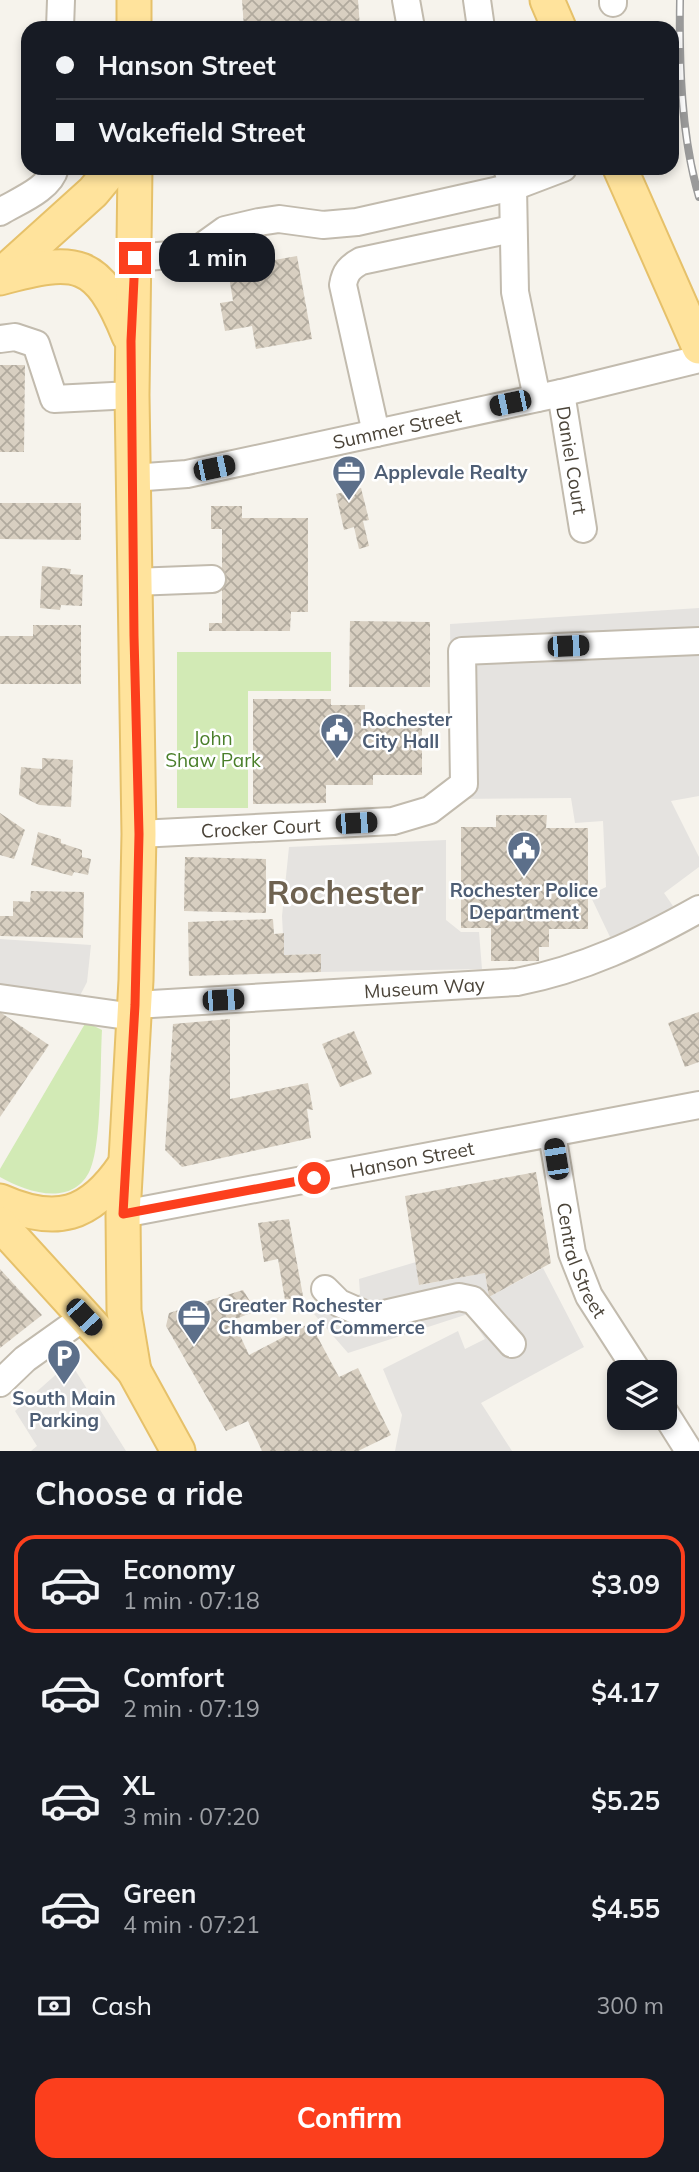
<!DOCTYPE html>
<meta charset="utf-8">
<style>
:root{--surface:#171b24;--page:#20242c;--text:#f1f3f6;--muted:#9ea1a6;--line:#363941;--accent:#fc3f1d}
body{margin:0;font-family:Mulish,sans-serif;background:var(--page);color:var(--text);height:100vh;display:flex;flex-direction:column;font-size:26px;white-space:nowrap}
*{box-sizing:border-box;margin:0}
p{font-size:23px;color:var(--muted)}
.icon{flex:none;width:38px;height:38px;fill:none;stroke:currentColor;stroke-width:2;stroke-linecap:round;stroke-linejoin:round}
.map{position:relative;height:1451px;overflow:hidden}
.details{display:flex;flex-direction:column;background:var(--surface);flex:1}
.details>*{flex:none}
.guide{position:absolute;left:21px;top:21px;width:658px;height:154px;border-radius:21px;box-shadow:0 4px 10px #0003;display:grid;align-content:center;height:154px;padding:0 35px;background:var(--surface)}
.buttons{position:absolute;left:607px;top:1360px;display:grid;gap:14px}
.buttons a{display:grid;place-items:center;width:70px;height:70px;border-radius:14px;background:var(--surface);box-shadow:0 4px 10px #0003;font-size:35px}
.end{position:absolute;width:32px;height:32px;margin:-16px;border:9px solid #fc3f1d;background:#fff;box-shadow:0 0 0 4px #fff}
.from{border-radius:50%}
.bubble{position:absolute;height:49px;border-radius:21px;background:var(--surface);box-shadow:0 4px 10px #0003;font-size:23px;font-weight:700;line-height:49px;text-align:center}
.car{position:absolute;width:21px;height:42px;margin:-21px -10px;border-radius:9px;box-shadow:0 0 5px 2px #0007;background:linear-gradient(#222 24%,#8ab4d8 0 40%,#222 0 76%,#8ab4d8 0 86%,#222 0)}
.guide b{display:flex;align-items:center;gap:24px;height:66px;font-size:26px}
.guide b+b{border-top:2px solid var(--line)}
.guide i{width:18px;height:18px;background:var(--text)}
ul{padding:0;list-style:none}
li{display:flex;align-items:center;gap:21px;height:98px;margin:0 14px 10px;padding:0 21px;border:4px solid transparent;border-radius:21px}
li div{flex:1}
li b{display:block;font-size:26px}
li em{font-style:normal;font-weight:700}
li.active{border-color:var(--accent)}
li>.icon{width:63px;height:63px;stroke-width:1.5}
h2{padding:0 35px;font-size:32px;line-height:84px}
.pay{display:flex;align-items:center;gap:18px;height:77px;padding:0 35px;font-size:26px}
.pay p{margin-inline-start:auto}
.action{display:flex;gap:14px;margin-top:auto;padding:14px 35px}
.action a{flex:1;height:80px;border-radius:21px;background:var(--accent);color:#fff;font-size:28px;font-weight:700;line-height:80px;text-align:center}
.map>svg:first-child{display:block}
.park{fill:#d2eab5}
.parking{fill:#e5e3e0}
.building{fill:url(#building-cross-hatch)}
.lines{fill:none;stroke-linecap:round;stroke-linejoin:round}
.minor-casing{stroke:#c2bbae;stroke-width:30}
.major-casing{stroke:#e6c16a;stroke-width:37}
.minor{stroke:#fff;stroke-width:26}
.major{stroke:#ffe39c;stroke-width:33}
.rail-casing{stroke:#9a9a9a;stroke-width:8}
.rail{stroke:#fff;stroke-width:5;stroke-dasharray:16;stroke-linecap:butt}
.route{stroke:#fc3f1d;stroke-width:9}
.labels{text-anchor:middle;stroke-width:5;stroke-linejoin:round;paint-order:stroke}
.street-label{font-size:19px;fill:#4b4439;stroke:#fff}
.service-label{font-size:19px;font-weight:bold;fill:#4e5e75;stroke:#fff;text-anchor:start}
.park-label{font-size:19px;fill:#4a7f2a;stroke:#fff}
.town-label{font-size:33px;font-weight:bold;fill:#6e6250;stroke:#fff}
</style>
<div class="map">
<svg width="699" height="1451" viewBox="0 0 699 1451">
<defs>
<pattern id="building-cross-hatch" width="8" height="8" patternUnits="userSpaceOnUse" patternTransform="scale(1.75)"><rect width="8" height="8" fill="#d8cfc1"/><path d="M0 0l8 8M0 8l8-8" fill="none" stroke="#b1aa9e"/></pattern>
</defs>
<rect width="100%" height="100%" fill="#f6f3ec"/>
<g class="park">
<polygon points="177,652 331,652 331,691 248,691 248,808 177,808"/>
<path d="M86 1022 102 1030C100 1063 102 1144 90 1170 73 1208 26 1192 0 1177V1169Z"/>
</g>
<g class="parking">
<polygon points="699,608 699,796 671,801 699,857 699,867 664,893 673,906 666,912 611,939 590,895 606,887 603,821 575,823 571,798 452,799 450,624"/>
<polygon points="446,840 446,920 461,932 479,932 482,969 321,972 321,954 284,955 282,916 289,847"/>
<polygon points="0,939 91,945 87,982 73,1009 0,998"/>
<polygon points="416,1262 420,1285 485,1273 489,1297 543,1268 584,1347 481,1403 512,1451 395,1451 402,1415 383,1369 458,1331 465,1349 485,1339 468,1314 348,1353 314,1314 360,1294 359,1279"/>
<polygon points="70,1362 126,1451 31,1451 37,1446 15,1411"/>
</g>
<g class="building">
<polygon points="242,0 358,0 360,28 244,28"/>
<polygon points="263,230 269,261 297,256 312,339 256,349 252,326 225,331 220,303 233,301 228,270 247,267 241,234"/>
<polygon points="0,365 25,365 24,452 0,452"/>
<polygon points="361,488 369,520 363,521 369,546 359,549 354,527 344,530 336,494"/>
<polygon points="0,503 81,503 81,540 0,539"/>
<polygon points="211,506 242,506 242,518 308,518 308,612 291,612 290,631 209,631 209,623 222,623 222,529 211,529"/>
<polygon points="42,566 71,569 70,574 83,575 82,606 61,605 60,610 40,608"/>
<polygon points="350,621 430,622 430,687 349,687"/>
<polygon points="33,625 81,625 81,684 0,684 0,636 33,636"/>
<polygon points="253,699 331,699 331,705 365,705 365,715 404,715 404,728 422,727 422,775 373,775 373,785 326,785 326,803 253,804"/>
<polygon points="42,758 73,760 71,807 39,805 19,795 21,767 42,769"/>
<polygon points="0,813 25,830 14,859 0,855"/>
<polygon points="496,815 547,815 546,828 588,828 588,929 549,929 549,947 539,947 539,961 491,961 491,928 461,928 461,827 496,827"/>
<polygon points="38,832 61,839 61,843 82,850 82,857 91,859 88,875 74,872 72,876 31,865"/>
<polygon points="185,857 266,859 266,913 184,911"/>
<polygon points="31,891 84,892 83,938 0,936 0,916 13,916 13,901 30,902"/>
<polygon points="273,919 274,934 284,933 284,955 321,954 321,972 189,976 188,922"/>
<polygon points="0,1012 49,1045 0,1117"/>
<polygon points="699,1012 699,1062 685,1067 668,1023"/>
<polygon points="230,1019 230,1099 308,1083 313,1110 307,1109 311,1138 182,1167 165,1150 173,1024"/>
<polygon points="354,1031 372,1074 340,1087 322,1044"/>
<polygon points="536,1172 551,1263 489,1297 485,1273 419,1285 405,1196"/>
<polygon points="289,1219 303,1296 285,1300 278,1259 264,1262 258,1223"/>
<polygon points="0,1269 42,1315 0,1348"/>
<polygon points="243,1290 256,1311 233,1320 249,1355 310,1323 339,1377 358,1368 391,1435 358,1451 262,1451 248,1421 226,1431 166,1326 169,1313"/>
</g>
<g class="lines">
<g class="minor-casing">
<g id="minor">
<polyline points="406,0 411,28"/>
<polyline points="477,0 481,28"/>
<polyline points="613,3 613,0"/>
<polyline points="60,28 61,0"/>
<polyline points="507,168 513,187 515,292 537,398"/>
<path d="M0 212C18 201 50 189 55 168"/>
<polyline points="135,258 193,253 225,230 259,222 279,219 323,225 357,222 513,187 563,168"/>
<polyline points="0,339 15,337 36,344 54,399 132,395"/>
<path id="s1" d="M561 393 583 529"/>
<path d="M376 433 343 285C345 272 350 267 361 261L512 229"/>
<path id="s2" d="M132 478 187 474 561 393 699 359"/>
<polyline points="133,582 212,579"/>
<path id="s3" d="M139 834 393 821 430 810 464 784 462 651 699 641"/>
<polyline points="0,998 134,1017"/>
<path id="s4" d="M135 1005 517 982C584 969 640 942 699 909"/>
<path id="s5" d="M552 1134 572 1253 589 1296 638 1372"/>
<path id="s6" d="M123 1214 699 1105"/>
<polyline points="325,1289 339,1303 371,1317 459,1297 473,1300 512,1344"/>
<polyline points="0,1383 25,1359 84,1317"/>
<polyline points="665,1413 689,1451"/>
</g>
</g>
<g class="major-casing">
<g id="major">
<polyline points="547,0 559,28"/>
<polyline points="134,28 134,0"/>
<polyline points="620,168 699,347"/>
<polyline points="1,275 93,192 113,168"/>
<path d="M0 278C77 257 98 259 129 336"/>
<path d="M0 1201C56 1226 90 1216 124 1166"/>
<polyline points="0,1224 134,1371 178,1451"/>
<polyline points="134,1371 124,1311 123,1214 136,980 139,834 132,395 135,168"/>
</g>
</g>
<use href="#minor" class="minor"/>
<use href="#major" class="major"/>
<g class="rail-casing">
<path id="rail" d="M680 0C679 64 681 135 699 197"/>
</g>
<use href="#rail" class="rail"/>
</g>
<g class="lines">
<polyline class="route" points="135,258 131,341 134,636 139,834 135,1005 123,1214 314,1178"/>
</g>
<defs>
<g id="office-pin" transform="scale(1.75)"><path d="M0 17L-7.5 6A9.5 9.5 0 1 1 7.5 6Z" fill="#5c6f8a" stroke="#fff"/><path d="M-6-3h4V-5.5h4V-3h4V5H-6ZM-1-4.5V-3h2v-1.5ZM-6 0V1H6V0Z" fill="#fff"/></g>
<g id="civic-pin" transform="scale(1.75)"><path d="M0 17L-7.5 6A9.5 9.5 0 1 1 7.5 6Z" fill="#5c6f8a" stroke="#fff"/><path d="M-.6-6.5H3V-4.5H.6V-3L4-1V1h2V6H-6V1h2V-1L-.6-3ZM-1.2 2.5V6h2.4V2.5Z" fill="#fff"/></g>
<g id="parking-pin" transform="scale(1.75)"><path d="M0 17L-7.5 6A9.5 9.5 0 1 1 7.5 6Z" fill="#5c6f8a" stroke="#fff"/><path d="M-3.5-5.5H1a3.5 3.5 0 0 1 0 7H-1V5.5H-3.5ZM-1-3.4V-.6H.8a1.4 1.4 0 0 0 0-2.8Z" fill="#fff"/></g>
</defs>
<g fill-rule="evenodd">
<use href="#office-pin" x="349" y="472"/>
<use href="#civic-pin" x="337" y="730"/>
<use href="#civic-pin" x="524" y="848"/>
<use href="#office-pin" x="194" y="1316"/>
<use href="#parking-pin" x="64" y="1356"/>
</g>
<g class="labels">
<g class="street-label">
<text dy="7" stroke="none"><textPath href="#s2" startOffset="270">Summer Street</textPath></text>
<text dy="7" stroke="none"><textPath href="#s1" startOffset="68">Daniel Court</textPath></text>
<text dy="7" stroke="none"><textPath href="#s3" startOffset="122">Crocker Court</textPath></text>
<text dy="7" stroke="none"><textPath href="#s4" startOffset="290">Museum Way</textPath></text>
<text dy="7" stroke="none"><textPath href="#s6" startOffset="294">Hanson Street</textPath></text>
<text dy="7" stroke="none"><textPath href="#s5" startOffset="130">Central Street</textPath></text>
</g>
<g class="service-label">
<text x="374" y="479">Applevale Realty</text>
<text x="362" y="726">Rochester<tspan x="362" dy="22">City Hall</tspan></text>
<text x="524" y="897" text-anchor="middle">Rochester Police<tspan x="524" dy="22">Department</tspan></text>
<text x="218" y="1312">Greater Rochester<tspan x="218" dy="22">Chamber of Commerce</tspan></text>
<text x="64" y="1405" text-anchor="middle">South Main<tspan x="64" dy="22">Parking</tspan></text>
</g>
<g class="park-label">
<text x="213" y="745">John<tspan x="213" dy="22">Shaw Park</tspan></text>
</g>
<g class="town-label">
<text x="345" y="904">Rochester</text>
</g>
</g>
</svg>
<div class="buttons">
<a><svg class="icon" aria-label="layers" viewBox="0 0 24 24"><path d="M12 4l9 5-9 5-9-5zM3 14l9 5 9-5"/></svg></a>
</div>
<i class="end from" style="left:314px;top:1178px"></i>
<i class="end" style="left:135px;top:258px"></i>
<div class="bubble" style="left:159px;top:233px;width:116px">1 min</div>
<i class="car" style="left:510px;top:403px;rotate:258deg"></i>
<i class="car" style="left:214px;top:468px;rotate:78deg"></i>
<i class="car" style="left:568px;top:646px;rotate:88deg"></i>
<i class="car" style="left:356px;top:823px;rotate:87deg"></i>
<i class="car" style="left:223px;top:1000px;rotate:87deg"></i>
<i class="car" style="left:556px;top:1159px;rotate:351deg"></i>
<i class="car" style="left:84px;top:1317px;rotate:137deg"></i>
<div class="guide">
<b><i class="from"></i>Hanson Street</b>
<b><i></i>Wakefield Street</b>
</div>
</div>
<section class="details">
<h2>Choose a ride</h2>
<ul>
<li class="active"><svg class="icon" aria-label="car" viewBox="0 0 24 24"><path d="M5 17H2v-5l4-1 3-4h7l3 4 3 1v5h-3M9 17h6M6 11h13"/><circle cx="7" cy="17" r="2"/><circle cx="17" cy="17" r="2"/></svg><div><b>Economy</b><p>1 min · 07:18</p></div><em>$3.09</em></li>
<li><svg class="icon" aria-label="car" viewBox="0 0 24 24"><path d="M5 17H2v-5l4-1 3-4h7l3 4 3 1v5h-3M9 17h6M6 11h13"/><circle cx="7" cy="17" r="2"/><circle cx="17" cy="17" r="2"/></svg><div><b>Comfort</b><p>2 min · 07:19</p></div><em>$4.17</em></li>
<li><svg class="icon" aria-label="car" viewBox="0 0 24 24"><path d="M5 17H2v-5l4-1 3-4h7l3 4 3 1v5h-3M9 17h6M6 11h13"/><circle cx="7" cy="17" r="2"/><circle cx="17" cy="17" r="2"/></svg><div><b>XL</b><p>3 min · 07:20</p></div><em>$5.25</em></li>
<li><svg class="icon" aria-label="car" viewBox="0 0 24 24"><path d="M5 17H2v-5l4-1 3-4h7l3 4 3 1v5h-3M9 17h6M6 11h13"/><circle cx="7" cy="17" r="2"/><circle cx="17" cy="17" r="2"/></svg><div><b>Green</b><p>4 min · 07:21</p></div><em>$4.55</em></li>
</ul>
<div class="pay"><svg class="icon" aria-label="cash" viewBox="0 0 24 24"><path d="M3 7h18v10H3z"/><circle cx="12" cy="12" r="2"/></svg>Cash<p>300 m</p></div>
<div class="action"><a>Confirm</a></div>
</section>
